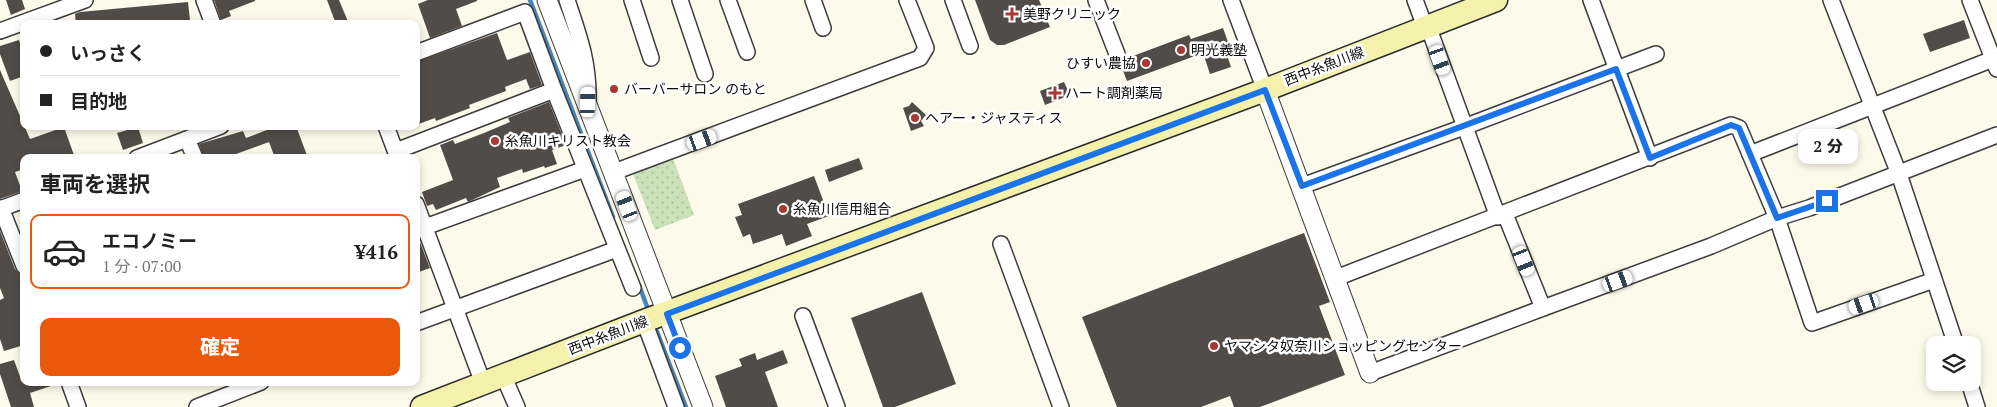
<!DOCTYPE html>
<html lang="ja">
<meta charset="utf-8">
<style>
:root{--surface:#fff;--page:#f2f2f2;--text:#222;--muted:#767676;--line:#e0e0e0;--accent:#ea580c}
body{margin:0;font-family:"PT Serif","Noto Sans JP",serif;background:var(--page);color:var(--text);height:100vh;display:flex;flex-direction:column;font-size:19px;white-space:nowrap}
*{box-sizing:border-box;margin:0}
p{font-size:16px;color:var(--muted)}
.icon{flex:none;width:28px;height:28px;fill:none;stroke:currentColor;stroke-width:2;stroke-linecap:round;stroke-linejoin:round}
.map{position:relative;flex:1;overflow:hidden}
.details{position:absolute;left:20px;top:154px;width:400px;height:232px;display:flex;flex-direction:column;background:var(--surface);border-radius:10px;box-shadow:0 2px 8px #0003}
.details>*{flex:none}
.guide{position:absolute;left:20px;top:20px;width:400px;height:110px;border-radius:10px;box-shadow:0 2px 8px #0003;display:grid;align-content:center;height:110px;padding:0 20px;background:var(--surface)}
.tools{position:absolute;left:1926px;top:336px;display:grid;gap:10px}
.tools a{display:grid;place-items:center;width:55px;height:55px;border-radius:10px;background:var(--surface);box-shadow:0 2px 8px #0003;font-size:25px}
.end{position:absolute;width:22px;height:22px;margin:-11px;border:6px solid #1a73e8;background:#fff;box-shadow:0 0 0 2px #fff}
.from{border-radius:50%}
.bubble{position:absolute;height:35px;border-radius:10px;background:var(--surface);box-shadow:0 2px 8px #0003;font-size:16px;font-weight:800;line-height:35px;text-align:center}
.car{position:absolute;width:15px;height:30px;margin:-15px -8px;border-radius:6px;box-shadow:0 0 4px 1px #0007;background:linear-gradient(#fff 24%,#345 0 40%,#fff 0 76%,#345 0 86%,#fff 0)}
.guide b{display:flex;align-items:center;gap:18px;height:48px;font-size:19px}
.guide b+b{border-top:1px solid var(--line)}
.guide i{width:12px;height:12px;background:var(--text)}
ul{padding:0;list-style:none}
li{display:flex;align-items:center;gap:15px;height:75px;margin:0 10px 8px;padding:0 10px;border:2px solid var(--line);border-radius:10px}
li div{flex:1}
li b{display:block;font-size:19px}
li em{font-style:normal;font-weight:800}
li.current{border-color:var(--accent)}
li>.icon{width:45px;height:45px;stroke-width:1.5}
h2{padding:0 20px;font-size:22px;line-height:60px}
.primary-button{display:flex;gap:10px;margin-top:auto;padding:10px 20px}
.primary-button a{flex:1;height:58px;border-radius:10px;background:var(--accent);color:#fff;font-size:20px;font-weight:800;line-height:58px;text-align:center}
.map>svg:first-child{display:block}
.grass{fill:url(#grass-dots)}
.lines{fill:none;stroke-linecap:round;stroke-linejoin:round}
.stream{stroke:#4684ba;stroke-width:4.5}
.building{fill:#514c48}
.minor-casing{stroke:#3d3d3d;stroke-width:18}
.tertiary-casing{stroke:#3d3d3d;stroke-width:21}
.secondary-casing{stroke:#2c2c2c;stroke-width:25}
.minor{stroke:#fff;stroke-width:15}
.tertiary{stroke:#fff;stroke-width:19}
.secondary{stroke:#f4f1ad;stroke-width:22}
.route{stroke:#1a73e8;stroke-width:6}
.poi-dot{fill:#a73835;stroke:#fff;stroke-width:2}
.labels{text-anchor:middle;stroke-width:5;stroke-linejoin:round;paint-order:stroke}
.poi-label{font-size:14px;fill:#0a0a0a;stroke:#fff;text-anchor:start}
.street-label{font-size:14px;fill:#0a0a0a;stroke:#fff}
</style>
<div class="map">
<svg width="1997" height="407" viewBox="0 0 1997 407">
<defs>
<pattern id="grass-dots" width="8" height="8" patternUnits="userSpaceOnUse" patternTransform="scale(1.25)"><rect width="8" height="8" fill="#cbe1b9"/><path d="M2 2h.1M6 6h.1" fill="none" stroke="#adc09e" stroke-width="1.8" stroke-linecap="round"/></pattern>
</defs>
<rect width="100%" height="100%" fill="#fcfaea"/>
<polygon class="grass" points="673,158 694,215 655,230 633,174"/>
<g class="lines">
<g class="stream">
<polyline points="530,0 613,217"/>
<polyline points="639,285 649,312"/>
<polyline points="654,324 686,407"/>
</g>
</g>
<g class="building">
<polygon points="6,0 22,0 25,9 11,15"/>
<polygon points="214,0 255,0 255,1 229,11 231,16 221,20"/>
<polygon points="327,0 339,0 349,24 336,24"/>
<polygon points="428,0 477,0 477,1 456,9 462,26 430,38 418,4"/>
<polygon points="975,0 1039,0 1050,27 1004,45 997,45 990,40"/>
<polygon points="188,2 190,20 155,24 76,24 75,14 80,12"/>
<polygon points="1964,20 1970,38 1930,52 1923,34"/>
<polygon points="1223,28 1229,45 1224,46 1231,67 1210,74 1203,53 1127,81 1120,63 1125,59 1189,35 1191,39"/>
<polygon points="497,33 507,60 530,52 542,85 530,89 526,79 505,87 506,91 469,105 470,108 436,121 435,118 416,125 416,62"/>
<polygon points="19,40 24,54 24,76 10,81 0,54 0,46"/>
<polygon points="0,70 30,139 64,127 75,158 24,158 24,169 15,172 22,191 0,199"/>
<polygon points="1064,82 1070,95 1045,105 1040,91"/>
<polygon points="549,102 566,145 552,150 557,164 545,168 544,166 523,173 522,169 497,178 500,187 468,202 466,198 436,210 433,204 427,206 422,192 453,180 440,145 453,140 455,144 484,133 510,122 508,118"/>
<polygon points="912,102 926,115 921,121 924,126 911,131 903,108 909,106"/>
<polygon points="277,126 296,126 308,158 275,158 269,142 225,158 204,158 199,144 243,131 246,138"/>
<polygon points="138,127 143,143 123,150 117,133"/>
<polygon points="859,158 863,169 829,182 825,170"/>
<polygon points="814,176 829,216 807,224 812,236 786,246 782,234 753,244 750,234 743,237 735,217 742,215 738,204"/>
<polygon points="0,231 15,269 21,275 24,282 24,345 4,351 0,339 0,300 4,298 0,288"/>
<polygon points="416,232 430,268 416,273"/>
<polygon points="1304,233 1330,302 1319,306 1345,375 1260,407 1234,407 1230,396 1201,407 1117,407 1082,317"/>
<polygon points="922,292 956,384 895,407 883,407 851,318"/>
<polygon points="783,350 788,363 765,372 778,407 726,407 715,376 742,366 739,359 755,353 757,360"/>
<polygon points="14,360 22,382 54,382 54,385 30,393 34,407 11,407 0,374 0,364"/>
</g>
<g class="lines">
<g class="minor-casing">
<g id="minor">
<polyline points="204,0 213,24"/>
<path d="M567 0C579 36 589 62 588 101"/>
<polyline points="632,0 651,58"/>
<polyline points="680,0 705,74"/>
<polyline points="728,0 747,52"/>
<polyline points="813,0 823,28"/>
<polyline points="953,0 970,46"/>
<polyline points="1096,0 1117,54"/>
<polyline points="1231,0 1265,90"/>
<polyline points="1415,0 1425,27"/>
<polyline points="1591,0 1650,158"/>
<polyline points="1831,0 1899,174 1956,345"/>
<polyline points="1970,0 1997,69"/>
<polyline points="1428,26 1498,217"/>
<polyline points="0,31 85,0"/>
<polyline points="416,53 525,12 554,90 633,288"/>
<polyline points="386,126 398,158"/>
<polyline points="187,139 195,158"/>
<polyline points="396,151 554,90"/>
<polyline points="1750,154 1993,59"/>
<polyline points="137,158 221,126"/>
<polyline points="614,172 920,58 926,48 907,0"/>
<polyline points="1302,186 1464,127 1656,54"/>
<polyline points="416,204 483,383"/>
<polyline points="1,208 24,266"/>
<polyline points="0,209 24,200"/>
<polyline points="425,227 585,169"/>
<polyline points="1001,244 1061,407"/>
<polyline points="1336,278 1731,125 1739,128 1777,218 1812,323 1934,280"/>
<polyline points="1543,308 1711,246 1777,218 1809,208 1997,135"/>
<polyline points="803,316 837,407"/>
<polyline points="644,321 676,407"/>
<polyline points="416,323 617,249"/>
<polyline points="1370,373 1543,308 1505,214"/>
<polyline points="503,375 517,407"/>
<polyline points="69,382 78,407"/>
<polyline points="1969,382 1977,407"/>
<polyline points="197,407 261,382"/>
</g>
</g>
<g class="tertiary-casing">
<g id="tertiary">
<polyline points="547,0 703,407"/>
<polyline points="1265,90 1370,373"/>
</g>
</g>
<g class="secondary-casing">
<polyline id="secondary" points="422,407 644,321 1265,90 1496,0"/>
</g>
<use href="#minor" class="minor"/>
<use href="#tertiary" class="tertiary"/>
<use href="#secondary" class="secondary"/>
</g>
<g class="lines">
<polyline class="route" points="680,348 667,314 1265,90 1302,186 1616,69 1650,158 1731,125 1739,128 1777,218 1827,201"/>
</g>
<g class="poi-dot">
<path d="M1009.5 6.5h5v5h5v5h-5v5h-5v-5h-5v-5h5z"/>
<circle cx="1181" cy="50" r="5"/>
<circle cx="1146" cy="63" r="5"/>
<circle cx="614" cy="89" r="5"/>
<path d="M1052.5 85.5h5v5h5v5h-5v5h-5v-5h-5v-5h5z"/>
<circle cx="915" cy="118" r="5"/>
<circle cx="495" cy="141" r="5"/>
<circle cx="783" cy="209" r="5"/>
<circle cx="1214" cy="346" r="5"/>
</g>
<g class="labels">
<g class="poi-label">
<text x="1023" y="19">美野クリニック</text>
<text x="1191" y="55">明光義塾</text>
<text x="1136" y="68" text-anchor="end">ひすい農協</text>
<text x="624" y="94">バーバーサロン のもと</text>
<text x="1065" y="98">ハート調剤薬局</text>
<text x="925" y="123">ヘアー・ジャスティス</text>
<text x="505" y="146">糸魚川キリスト教会</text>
<text x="793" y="214">糸魚川信用組合</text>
<text x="1224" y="351">ヤマシタ奴奈川ショッピングセンター</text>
</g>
<g class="street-label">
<text transform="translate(1324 66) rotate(-21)" y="5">西中糸魚川線</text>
<text transform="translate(608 335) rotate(-21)" y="5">西中糸魚川線</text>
</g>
</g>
</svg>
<div class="tools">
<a><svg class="icon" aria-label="layers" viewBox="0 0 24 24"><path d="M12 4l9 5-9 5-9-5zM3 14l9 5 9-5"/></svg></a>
</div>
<i class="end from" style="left:680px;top:348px"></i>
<i class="end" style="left:1827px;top:201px"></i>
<div class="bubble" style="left:1798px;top:129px;width:60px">2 分</div>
<i class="car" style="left:1440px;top:60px;rotate:160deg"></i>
<i class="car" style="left:588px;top:102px;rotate:2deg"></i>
<i class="car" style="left:702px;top:140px;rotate:70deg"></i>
<i class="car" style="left:627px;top:206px;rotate:339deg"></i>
<i class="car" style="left:1524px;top:261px;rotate:158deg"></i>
<i class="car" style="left:1618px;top:281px;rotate:70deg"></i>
<i class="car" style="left:1864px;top:304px;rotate:251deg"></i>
<div class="guide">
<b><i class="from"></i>いっさく</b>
<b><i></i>目的地</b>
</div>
<section class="details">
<h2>車両を選択</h2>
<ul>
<li class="current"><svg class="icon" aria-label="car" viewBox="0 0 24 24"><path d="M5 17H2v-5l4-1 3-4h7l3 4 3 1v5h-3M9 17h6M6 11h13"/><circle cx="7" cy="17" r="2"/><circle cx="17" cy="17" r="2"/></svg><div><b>エコノミー</b><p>1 分 · 07:00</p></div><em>¥416</em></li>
</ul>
<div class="primary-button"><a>確定</a></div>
</section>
</div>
